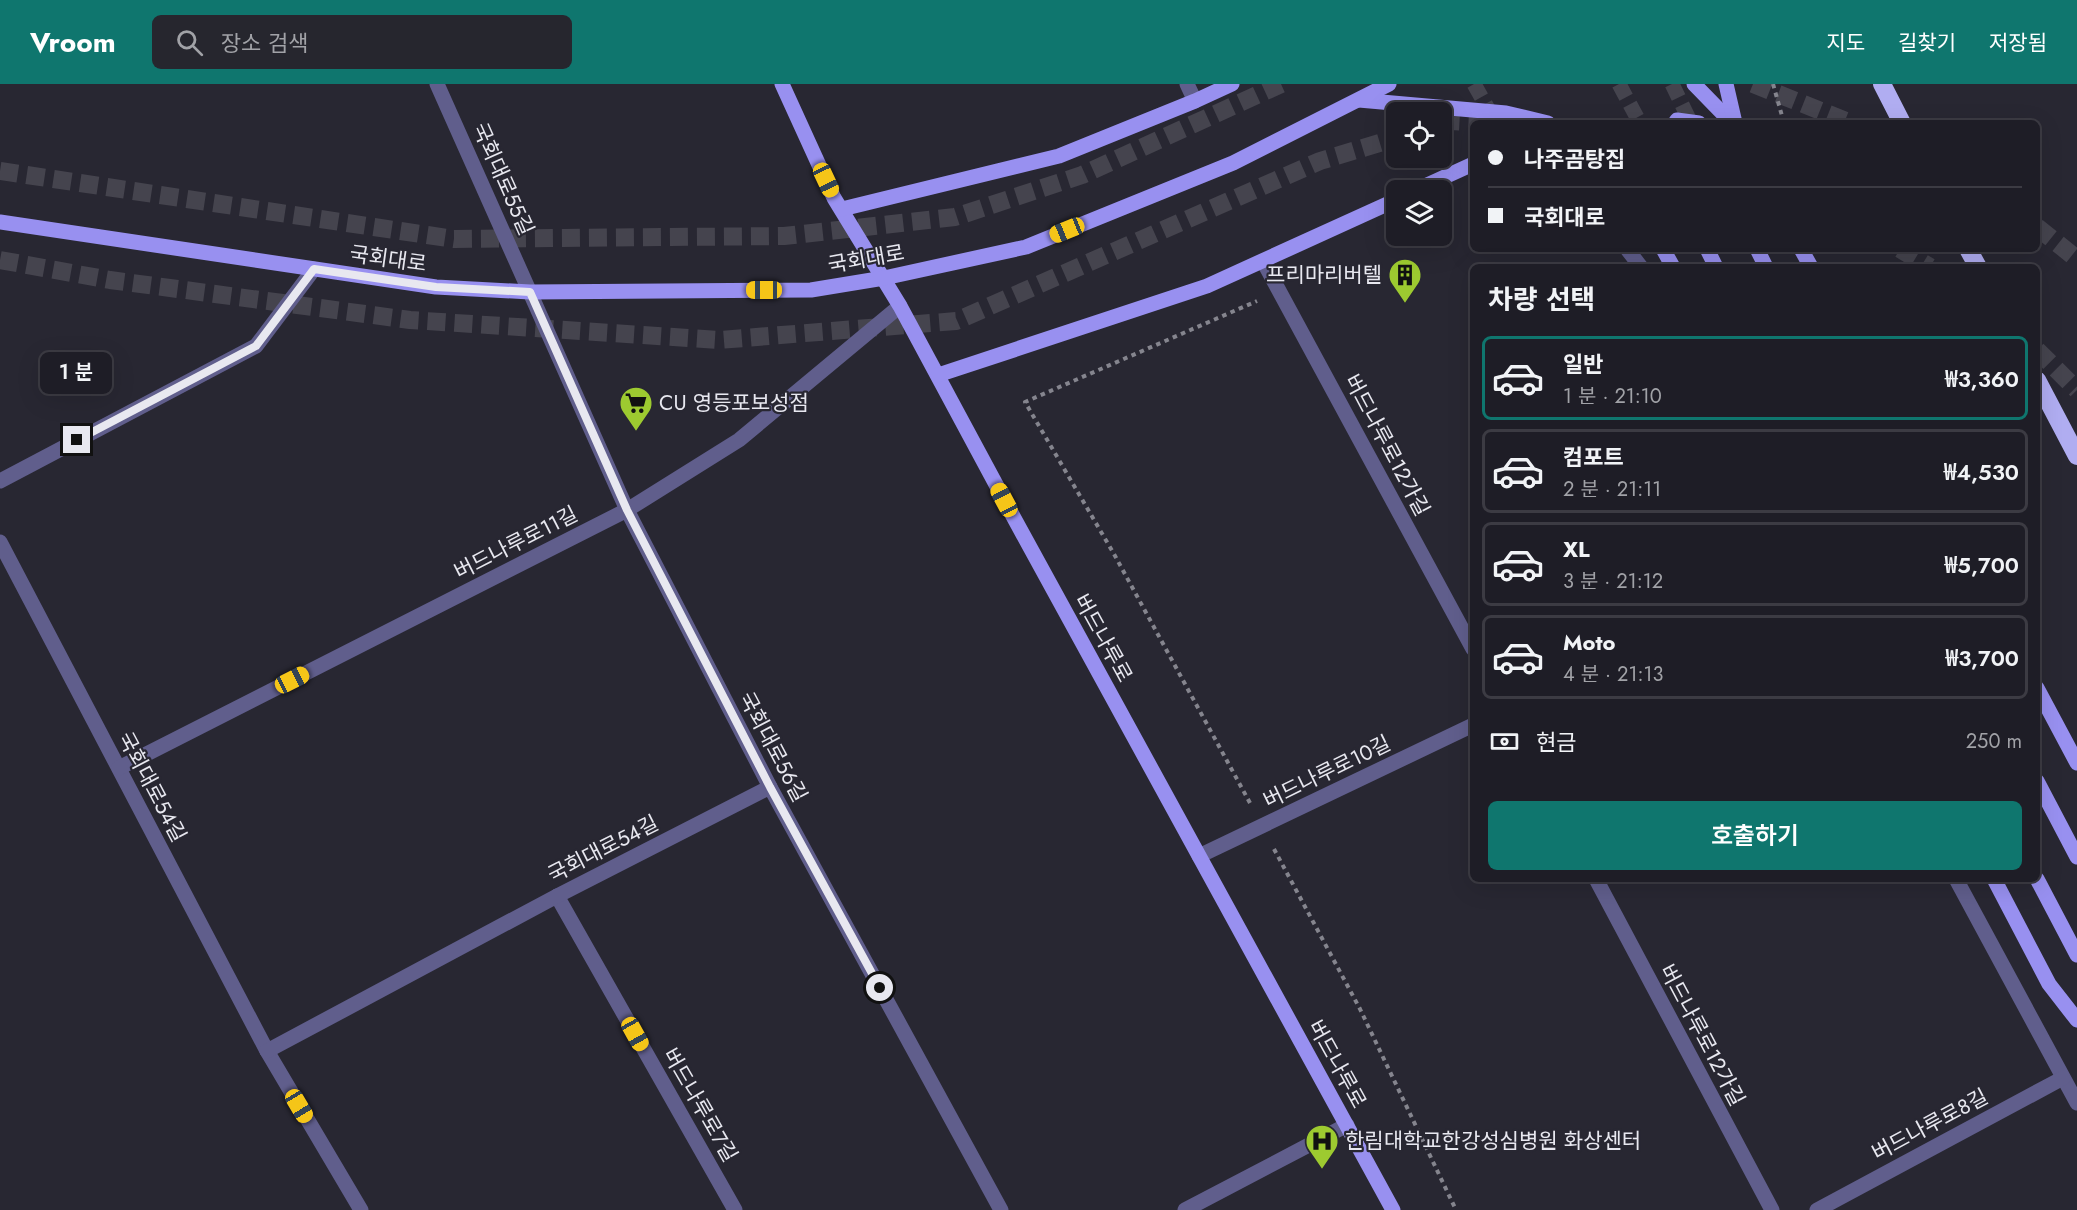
<!DOCTYPE html>
<html lang="ko">
<meta charset="utf-8">
<style>
:root{--surface:#1e1d26;--page:#26262e;--text:#f1f3f6;--muted:#a1a2a7;--line:#3c3b43;--accent:#0f766e}
body{margin:0;font-family:Jost,"Noto Sans KR",sans-serif;background:var(--page);color:var(--text);height:100vh;display:flex;flex-direction:column;font-size:22px;white-space:nowrap}
*{box-sizing:border-box;margin:0}
p{font-size:20px;color:var(--muted)}
.icon{flex:none;width:33px;height:33px;fill:none;stroke:currentColor;stroke-width:2;stroke-linecap:round;stroke-linejoin:round}
.map{position:relative;flex:1;overflow:hidden}
.panel{position:absolute;left:1470px;top:180px;width:570px;height:618px;display:flex;flex-direction:column;background:var(--surface);border-radius:9px;box-shadow:0 6px 24px #0002,0 0 0 2px var(--line)}
.panel>*{flex:none}
.banner{position:absolute;left:1470px;top:36px;width:570px;height:132px;border-radius:9px;box-shadow:0 6px 24px #0002,0 0 0 2px var(--line);display:grid;align-content:center;height:132px;padding:0 18px;background:var(--surface)}
.tools{position:absolute;left:1386px;top:18px;display:grid;gap:12px}
.tools a{display:grid;place-items:center;width:66px;height:66px;border-radius:9px;background:var(--surface);box-shadow:0 6px 24px #0002,0 0 0 2px var(--line);font-size:30px}
.end{position:absolute;width:27px;height:27px;margin:-14px;border:8px solid #e8e8f0;background:#111;box-shadow:0 0 0 3px #111}
.from{border-radius:50%}
.bubble{position:absolute;height:42px;border-radius:9px;background:var(--surface);box-shadow:0 6px 24px #0002,0 0 0 2px var(--line);font-size:20px;font-weight:600;line-height:42px;text-align:center}
.car{position:absolute;width:18px;height:36px;margin:-18px -9px;border-radius:8px;box-shadow:0 0 4px 2px #0007;background:linear-gradient(#f5c518 24%,#345 0 40%,#f5c518 0 76%,#345 0 86%,#f5c518 0)}
.banner b{display:flex;align-items:center;gap:21px;height:57px;font-size:22px}
.banner b+b{border-top:2px solid var(--line)}
.banner i{width:15px;height:15px;background:var(--text)}
ul{padding:0;list-style:none}
li{display:flex;align-items:center;gap:18px;height:84px;margin:0 12px 9px;padding:0 6px;border:3px solid var(--line);border-radius:9px}
li div{flex:1}
li b{display:block;font-size:22px}
li em{font-style:normal;font-weight:600}
li.selected{border-color:var(--accent)}
li>.icon{width:54px;height:54px;stroke-width:1.5}
h2{padding:0 18px;font-size:27px;line-height:72px}
.pay{display:flex;align-items:center;gap:15px;height:66px;padding:0 18px;font-size:22px}
.pay p{margin-inline-start:auto}
.cta{display:flex;gap:12px;margin-top:auto;padding:12px 18px}
.cta a{flex:1;height:69px;border-radius:9px;background:var(--accent);color:#fff;font-size:24px;font-weight:600;line-height:69px;text-align:center}
header{display:flex;align-items:center;gap:36px;box-sizing:border-box;height:84px;padding:0 30px;background:var(--accent);color:#fff}
header strong{font-size:28px}
nav{display:flex;gap:33px;margin-inline-start:auto;font-size:21px}
.search{width:420px;height:54px;background:var(--page);display:flex;align-items:center;gap:15px;box-sizing:border-box;padding:0 21px;border-radius:9px;color:var(--muted);font-size:22px}
.map>svg:first-child{display:block}
.lines{fill:none;stroke-linecap:round;stroke-linejoin:round}
.major-tunnel{stroke:#45444e;stroke-width:15;stroke-dasharray:15 8;stroke-linecap:butt}
.highway-tunnel{stroke:#45444e;stroke-width:18;stroke-dasharray:18 9;stroke-linecap:butt}
.path{stroke:#85858e;stroke-width:4;stroke-dasharray:4.5 4.5;stroke-linecap:butt}
.minor{stroke:#605e8c;stroke-width:15}
.major{stroke:#9890f0;stroke-width:15}
.highway{stroke:#b0adf1;stroke-width:18}
.path-bridge{stroke:#85858e;stroke-width:4;stroke-dasharray:4.5 4.5;stroke-linecap:butt}
.route{stroke:#e8e8f0;stroke-width:8}
.labels{text-anchor:middle;stroke-width:4.5;stroke-linejoin:round;paint-order:stroke}
.street-label{font-size:21px;fill:#e8e8f0;stroke:#282732}
.poi-label{font-size:21px;fill:#e8e8f0;stroke:#282732;text-anchor:start}
</style>
<header>
<strong>Vroom</strong>
<div class="search"><svg class="icon" aria-label="search" viewBox="0 0 24 24"><circle cx="10" cy="10" r="6"/><path d="M15 15l6 6"/></svg>장소 검색</div>
<nav><a>지도</a><a>길찾기</a><a>저장됨</a></nav>
</header>
<div class="map">
<svg width="2077" height="1126" viewBox="0 0 2077 1126">
<rect width="100%" height="100%" fill="#282732"/>
<g class="lines">
<g class="major-tunnel">
<polyline points="1474,0 1496,39"/>
<polyline points="1619,0 1640,39"/>
<polyline points="1672,0 1691,39"/>
</g>
<g class="highway-tunnel">
<polyline points="1753,0 1851,39"/>
<polyline points="1442,40 1451,37 1489,39"/>
<polyline points="0,87 454,155 784,152 955,133 1082,91 1281,0"/>
<polyline points="2037,143 2077,175"/>
<polyline points="1900,165 1930,183"/>
<polyline points="0,176 110,196 410,236 719,256 956,237 1320,77 1396,54"/>
<polyline points="2037,266 2077,306"/>
</g>
<g class="path">
<polyline points="1250,719 1114,470 1025,318 1257,217"/>
<polyline points="1274,765 1360,925 1456,1126"/>
</g>
<g class="minor">
<polyline points="437,0 627,426 770,703 1001,1126"/>
<polyline points="1187,0 1195,17"/>
<polyline points="1627,165 1641,183"/>
<polyline points="1263,177 1473,565"/>
<polyline points="0,397 256,262 314,185"/>
<polyline points="0,458 267,967 361,1126"/>
<polyline points="119,684 627,426 739,356 900,222"/>
<polyline points="1199,772 1473,641"/>
<polyline points="1596,795 1772,1126"/>
<polyline points="1956,795 2077,1019"/>
<polyline points="557,812 735,1126"/>
<polyline points="267,967 557,812 770,703"/>
<polyline points="1185,1126 1347,1041"/>
<polyline points="1817,1126 2063,994"/>
</g>
<g class="major">
<polyline points="782,0 834,114 900,222 1014,434 1393,1126"/>
<polyline points="1694,0 1732,39"/>
<polyline points="1726,0 1735,39"/>
<polyline points="1359,16 1506,29 1548,39"/>
<polyline points="1675,39 1677,36 1699,39"/>
<polyline points="1416,106 1473,80"/>
<polyline points="842,125 1059,72 1195,17 1232,0"/>
<polyline points="0,138 436,203 530,208 811,206 884,194 1026,163 1233,79 1389,0"/>
<polyline points="1663,165 1673,183"/>
<polyline points="1707,165 1716,183"/>
<polyline points="1757,165 1766,183"/>
<polyline points="1801,165 1811,183"/>
<polyline points="938,291 1207,202 1396,116"/>
<polyline points="2037,604 2077,679"/>
<polyline points="2037,697 2077,773"/>
<polyline points="1994,795 2049,900 2077,936"/>
<polyline points="2037,795 2077,871"/>
</g>
<g class="highway">
<polyline points="1882,0 1902,39"/>
<polyline points="1968,165 1978,183"/>
<polyline points="2037,296 2077,372"/>
</g>
<polyline class="path-bridge" points="1773,0 1784,39"/>
</g>
<g class="lines">
<polyline class="route" points="77,356 256,262 314,185 436,203 530,208 627,426 770,703 880,904"/>
</g>
<defs>
<g id="building-pin" transform="scale(1.725)"><path d="M0 17L-7.5 6A9.5 9.5 0 1 1 7.5 6Z" fill="#9dca30" stroke="#282732"/><path d="M-4-6H4V6H1V3H-1V6H-4ZM-2.5-4.3h1.7v1.8h-1.7ZM.8-4.3h1.7v1.8H.8ZM-2.5-1h1.7V.8h-1.7ZM.8-1h1.7V.8H.8Z" fill="#111"/></g>
<g id="supermarket-pin" transform="scale(1.725)"><path d="M0 17L-7.5 6A9.5 9.5 0 1 1 7.5 6Z" fill="#9dca30" stroke="#282732"/><path d="M-6-5.5h2.5l.6 2H6L4.5 2H-2.5L-4.4-4H-6ZM-1.5 3.2a1.3 1.3 0 1 0 .1 0ZM3 3.2a1.3 1.3 0 1 0 .1 0Z" fill="#111"/></g>
<g id="hospital-pin" transform="scale(1.725)"><path d="M0 17L-7.5 6A9.5 9.5 0 1 1 7.5 6Z" fill="#9dca30" stroke="#282732"/><path d="M-5-5h3v3.5h4V-5h3V5h-3V1.5h-4V5h-3Z" fill="#111"/></g>
</defs>
<g fill-rule="evenodd">
<use href="#building-pin" x="1405" y="191"/>
<use href="#supermarket-pin" x="636" y="319"/>
<use href="#hospital-pin" x="1322" y="1057"/>
</g>
<g class="labels">
<g class="street-label">
<text transform="translate(503 95) rotate(66)" y="7">국회대로55길</text>
<text transform="translate(388 175) rotate(8)" y="7">국회대로</text>
<text transform="translate(866 175) rotate(-10)" y="7">국회대로</text>
<text transform="translate(1387 361) rotate(62)" y="7">버드나루로12가길</text>
<text transform="translate(516 459) rotate(-27)" y="7">버드나루로11길</text>
<text transform="translate(1103 554) rotate(61)" y="7">버드나루로</text>
<text transform="translate(773 663) rotate(62)" y="7">국회대로56길</text>
<text transform="translate(1327 688) rotate(-26)" y="7">버드나루로10길</text>
<text transform="translate(152 703) rotate(62)" y="7">국회대로54길</text>
<text transform="translate(603 765) rotate(-27)" y="7">국회대로54길</text>
<text transform="translate(1702 951) rotate(62)" y="7">버드나루로12가길</text>
<text transform="translate(1337 980) rotate(61)" y="7">버드나루로</text>
<text transform="translate(700 1021) rotate(60)" y="7">버드나루로7길</text>
<text transform="translate(1930 1041) rotate(-28)" y="7">버드나루로8길</text>
</g>
<g class="poi-label">
<text x="1382" y="198" text-anchor="end">프리마리버텔</text>
<text x="659" y="326">CU 영등포보성점</text>
<text x="1345" y="1064">한림대학교한강성심병원 화상센터</text>
</g>
</g>
</svg>
<div class="tools">
<a><svg class="icon" aria-label="locate" viewBox="0 0 24 24"><circle cx="12" cy="12" r="6"/><path d="M12 2v4M12 18v4M2 12h4M18 12h4"/></svg></a>
<a><svg class="icon" aria-label="layers" viewBox="0 0 24 24"><path d="M12 4l9 5-9 5-9-5zM3 14l9 5 9-5"/></svg></a>
</div>
<i class="end from" style="left:880px;top:904px"></i>
<i class="end" style="left:77px;top:356px"></i>
<div class="bubble" style="left:40px;top:268px;width:72px">1 분</div>
<i class="car" style="left:826px;top:96px;rotate:155deg"></i>
<i class="car" style="left:1067px;top:146px;rotate:248deg"></i>
<i class="car" style="left:764px;top:206px;rotate:270deg"></i>
<i class="car" style="left:1004px;top:416px;rotate:332deg"></i>
<i class="car" style="left:292px;top:596px;rotate:63deg"></i>
<i class="car" style="left:635px;top:950px;rotate:151deg"></i>
<i class="car" style="left:299px;top:1022px;rotate:149deg"></i>
<div class="banner">
<b><i class="from"></i>나주곰탕집</b>
<b><i></i>국회대로</b>
</div>
<section class="panel">
<h2>차량 선택</h2>
<ul>
<li class="selected"><svg class="icon" aria-label="car" viewBox="0 0 24 24"><path d="M5 17H2v-5l4-1 3-4h7l3 4 3 1v5h-3M9 17h6M6 11h13"/><circle cx="7" cy="17" r="2"/><circle cx="17" cy="17" r="2"/></svg><div><b>일반</b><p>1 분 · 21:10</p></div><em>₩3,360</em></li>
<li><svg class="icon" aria-label="car" viewBox="0 0 24 24"><path d="M5 17H2v-5l4-1 3-4h7l3 4 3 1v5h-3M9 17h6M6 11h13"/><circle cx="7" cy="17" r="2"/><circle cx="17" cy="17" r="2"/></svg><div><b>컴포트</b><p>2 분 · 21:11</p></div><em>₩4,530</em></li>
<li><svg class="icon" aria-label="car" viewBox="0 0 24 24"><path d="M5 17H2v-5l4-1 3-4h7l3 4 3 1v5h-3M9 17h6M6 11h13"/><circle cx="7" cy="17" r="2"/><circle cx="17" cy="17" r="2"/></svg><div><b>XL</b><p>3 분 · 21:12</p></div><em>₩5,700</em></li>
<li><svg class="icon" aria-label="car" viewBox="0 0 24 24"><path d="M5 17H2v-5l4-1 3-4h7l3 4 3 1v5h-3M9 17h6M6 11h13"/><circle cx="7" cy="17" r="2"/><circle cx="17" cy="17" r="2"/></svg><div><b>Moto</b><p>4 분 · 21:13</p></div><em>₩3,700</em></li>
</ul>
<div class="pay"><svg class="icon" aria-label="cash" viewBox="0 0 24 24"><path d="M3 7h18v10H3z"/><circle cx="12" cy="12" r="2"/></svg>현금<p>250 m</p></div>
<div class="cta"><a>호출하기</a></div>
</section>
</div>
